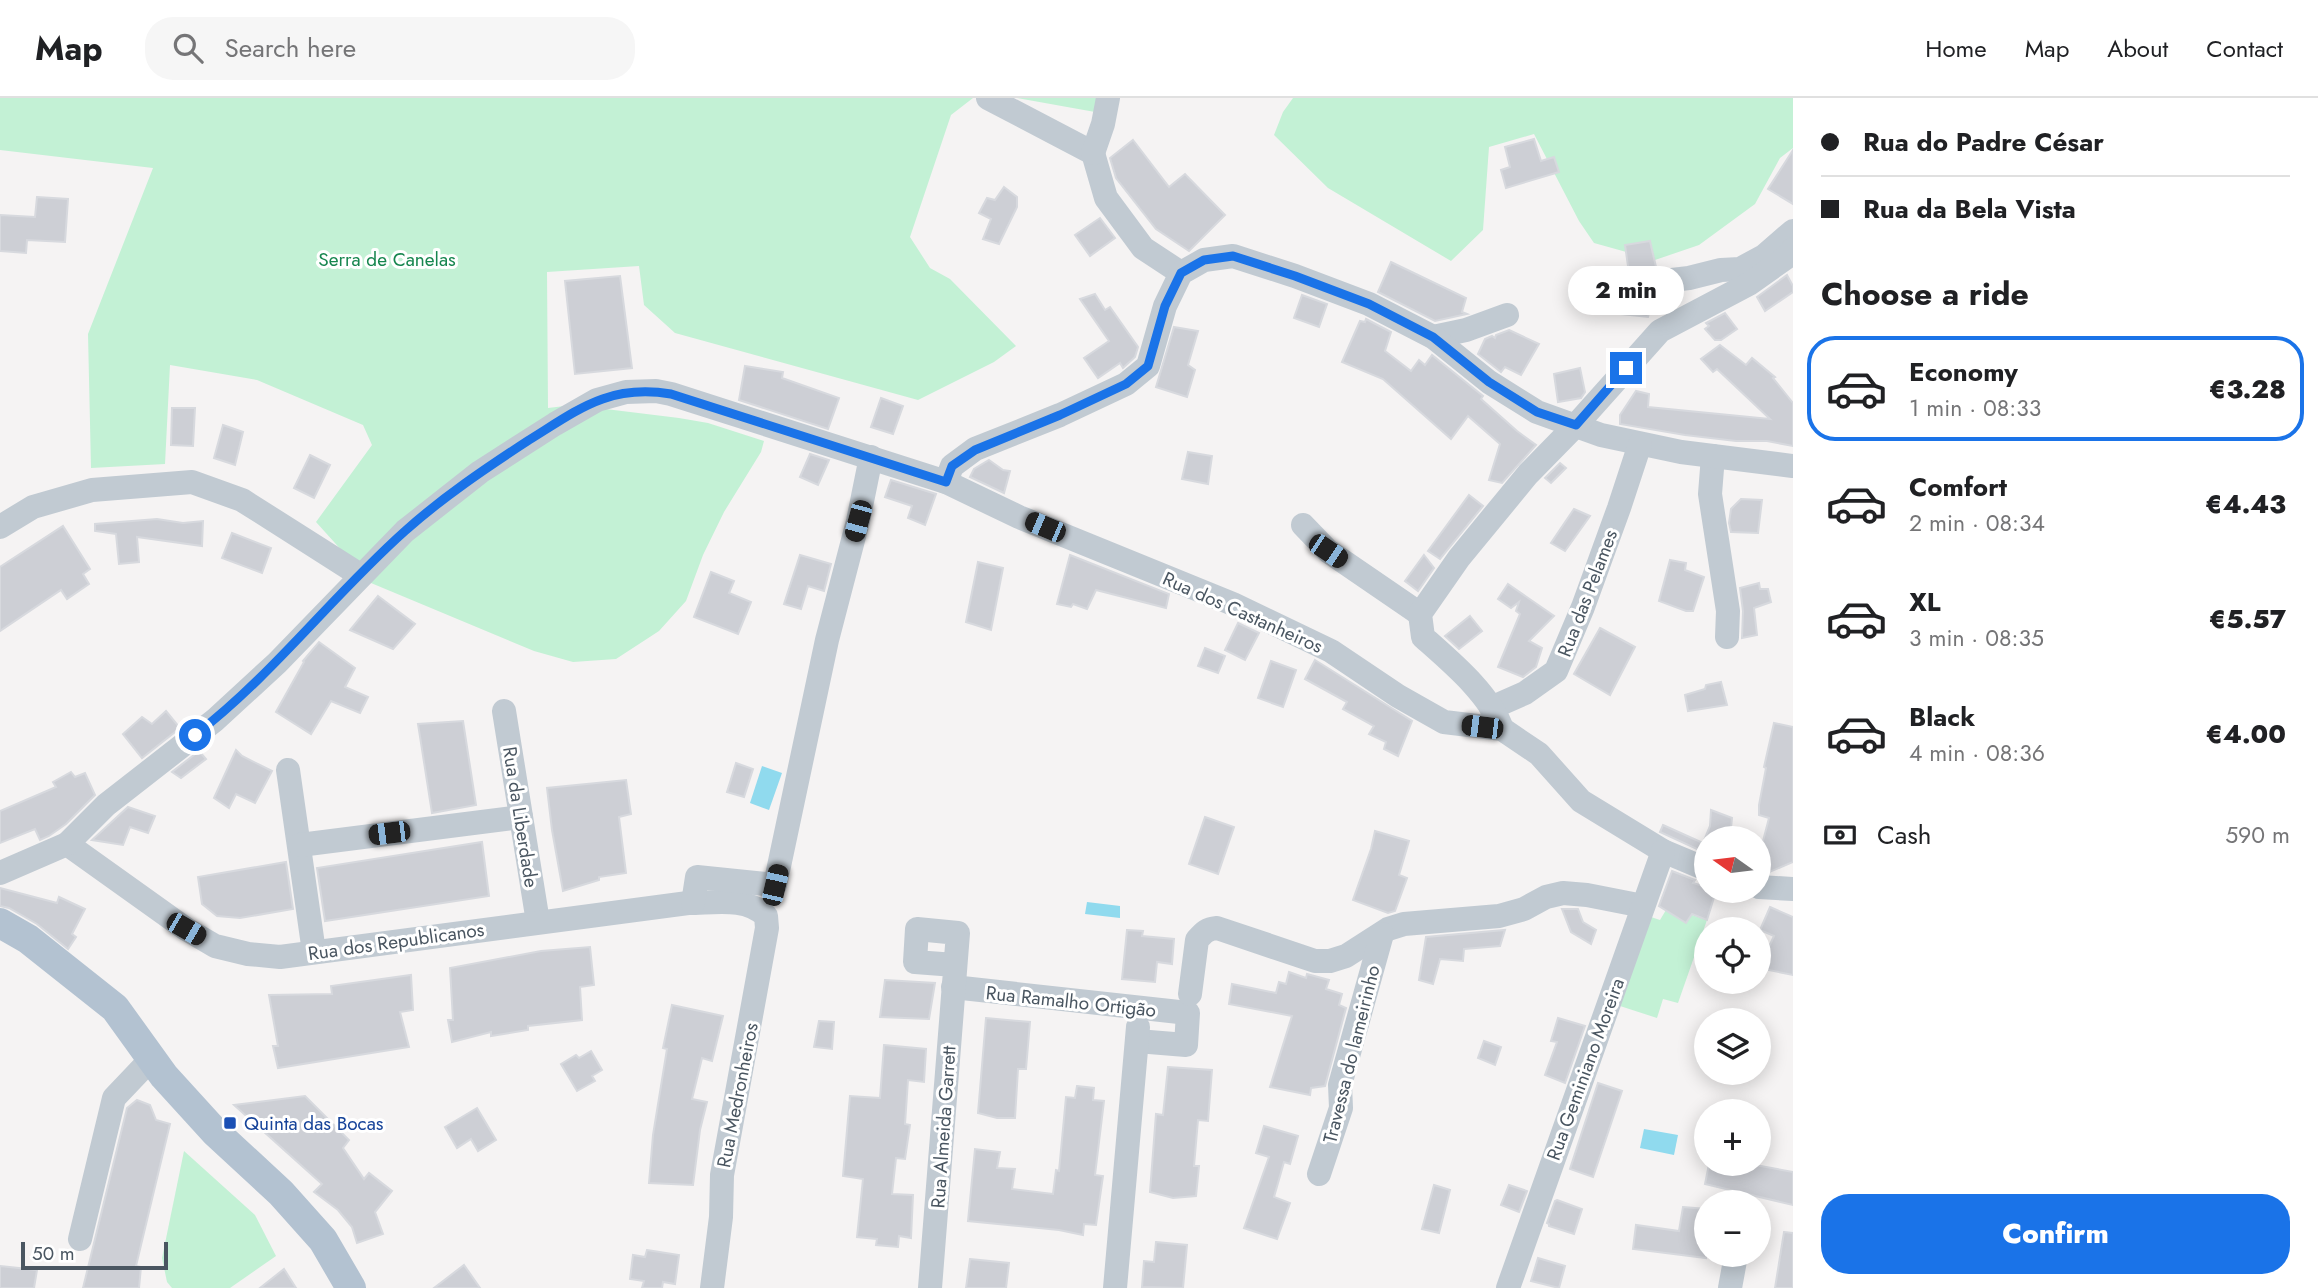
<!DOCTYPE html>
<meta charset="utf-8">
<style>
:root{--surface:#fff;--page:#f6f6f6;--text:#202124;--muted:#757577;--line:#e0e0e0;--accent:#1a73e8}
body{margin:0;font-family:Jost,sans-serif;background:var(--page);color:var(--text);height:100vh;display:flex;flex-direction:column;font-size:26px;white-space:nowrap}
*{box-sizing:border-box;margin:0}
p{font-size:23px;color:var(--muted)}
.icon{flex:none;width:38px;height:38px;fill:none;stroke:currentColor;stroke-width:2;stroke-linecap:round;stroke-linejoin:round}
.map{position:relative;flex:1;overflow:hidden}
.details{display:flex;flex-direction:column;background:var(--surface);width:525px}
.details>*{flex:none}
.top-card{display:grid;align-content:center;height:154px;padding:0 28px;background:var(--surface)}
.needle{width:46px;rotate:284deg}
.buttons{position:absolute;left:1694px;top:728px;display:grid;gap:14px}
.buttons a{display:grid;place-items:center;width:77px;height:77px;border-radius:50%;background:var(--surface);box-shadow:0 4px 18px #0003;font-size:35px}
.scale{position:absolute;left:21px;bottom:18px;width:147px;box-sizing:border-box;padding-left:7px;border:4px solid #4a5661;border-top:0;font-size:19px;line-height:24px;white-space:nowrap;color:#4a5661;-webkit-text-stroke:5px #fff;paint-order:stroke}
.end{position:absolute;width:32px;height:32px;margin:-16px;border:9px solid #1a73e8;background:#fff;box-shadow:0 0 0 4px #fff}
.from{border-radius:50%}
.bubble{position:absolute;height:49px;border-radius:24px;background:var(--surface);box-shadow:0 4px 18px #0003;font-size:23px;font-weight:800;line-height:49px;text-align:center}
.car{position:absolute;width:21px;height:42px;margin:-21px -10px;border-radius:9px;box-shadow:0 0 5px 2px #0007;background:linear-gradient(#222 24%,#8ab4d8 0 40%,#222 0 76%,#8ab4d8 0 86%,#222 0)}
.top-card b{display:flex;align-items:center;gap:24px;height:66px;font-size:26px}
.top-card b+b{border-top:2px solid var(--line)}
.top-card i{width:18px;height:18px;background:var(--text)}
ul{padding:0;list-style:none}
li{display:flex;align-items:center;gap:21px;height:105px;margin:0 14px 10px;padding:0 14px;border:4px solid transparent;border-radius:28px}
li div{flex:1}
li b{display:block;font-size:26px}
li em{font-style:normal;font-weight:800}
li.active{border-color:var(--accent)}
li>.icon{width:63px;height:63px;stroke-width:1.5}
h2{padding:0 28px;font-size:32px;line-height:84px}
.pay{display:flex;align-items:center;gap:18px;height:77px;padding:0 28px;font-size:26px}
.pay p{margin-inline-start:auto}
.primary-button{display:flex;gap:14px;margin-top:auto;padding:14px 28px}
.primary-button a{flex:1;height:80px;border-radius:28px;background:var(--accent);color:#fff;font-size:28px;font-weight:800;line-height:80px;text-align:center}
header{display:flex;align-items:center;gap:42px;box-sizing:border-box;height:98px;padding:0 35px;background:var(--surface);border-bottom:2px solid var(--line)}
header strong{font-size:33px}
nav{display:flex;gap:38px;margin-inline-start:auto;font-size:24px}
.search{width:490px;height:63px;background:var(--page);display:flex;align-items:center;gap:18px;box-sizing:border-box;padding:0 24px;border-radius:28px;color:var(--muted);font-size:26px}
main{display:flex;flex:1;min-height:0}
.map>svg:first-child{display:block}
.green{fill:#c3f1d5}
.water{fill:#90daee}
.building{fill:#cdcfd5;stroke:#d7d9de;stroke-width:2}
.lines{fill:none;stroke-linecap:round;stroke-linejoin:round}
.minor{stroke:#c1cad2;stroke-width:24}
.major{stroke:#b3c2d1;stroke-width:30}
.route{stroke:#1a73e8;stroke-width:9}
.transit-dot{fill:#1a4fb4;stroke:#fff;stroke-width:2.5}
.labels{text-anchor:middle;stroke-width:6;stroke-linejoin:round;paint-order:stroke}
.park-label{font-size:19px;fill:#17864f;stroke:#fff}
.street-label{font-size:19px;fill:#4a5661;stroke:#fff}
.transit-label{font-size:19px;fill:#164399;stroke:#fff;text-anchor:start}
</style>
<header>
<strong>Map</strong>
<div class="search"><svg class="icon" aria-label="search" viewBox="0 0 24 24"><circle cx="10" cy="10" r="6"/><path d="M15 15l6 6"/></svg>Search here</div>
<nav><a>Home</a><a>Map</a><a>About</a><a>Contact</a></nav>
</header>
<main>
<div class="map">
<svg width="1793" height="1190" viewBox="0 0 1793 1190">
<rect width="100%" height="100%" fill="#f5f3f3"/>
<g class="green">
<polygon points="0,0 973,0 951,17 910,139 930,170 950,181 1016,248 994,264 918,302 675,235 644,207 639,168 547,174 548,310 573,307 679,320 708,325 764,343 761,354 724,414 703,457 686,503 659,533 616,561 573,564 534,553 371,485 316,424 372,347 363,327 257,282 170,267 165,366 91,370 88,236 153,70 0,52"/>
<polygon points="1017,0 1099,0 1095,14"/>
<polygon points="1293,0 1793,0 1793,50 1780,60 1755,106 1699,147 1655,162 1594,145 1579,123 1534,36 1489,49 1483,132 1451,163 1328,90 1274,37 1283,14"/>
<polygon points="1666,812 1686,824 1692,817 1707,822 1678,905 1663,901 1657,920 1620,908 1651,819 1660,822"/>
<polygon points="184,1053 255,1117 276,1158 230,1190 172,1190 167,1184 162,1160"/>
</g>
<g class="water">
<polygon points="762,668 782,675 769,712 750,705"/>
<polygon points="1087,804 1120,808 1120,820 1085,816"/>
<polygon points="1644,1031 1678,1037 1674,1057 1640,1050"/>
</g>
<g class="building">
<polygon points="1534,41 1541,63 1554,59 1559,74 1506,90 1501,72 1510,69 1505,49"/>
<polygon points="1133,42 1169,89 1185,76 1225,117 1189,153 1156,131 1116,80 1110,60"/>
<polygon points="1793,52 1793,106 1768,91"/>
<polygon points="1004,89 1017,99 1017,109 999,146 983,141 991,121 979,115 987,100 995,102"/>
<polygon points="37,99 68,101 65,144 27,142 26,155 0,153 0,117 35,119"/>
<polygon points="1100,120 1115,140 1090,158 1075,137"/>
<polygon points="1650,143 1656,169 1646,173 1641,179 1640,185 1644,193 1654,198 1648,219 1622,216 1624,190 1631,189 1625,147"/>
<polygon points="1391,164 1466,200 1462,214 1467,216 1435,223 1378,194"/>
<polygon points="1787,177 1793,188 1793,194 1765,213 1757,199"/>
<polygon points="620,178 632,270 575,276 565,183"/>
<polygon points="1095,196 1105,212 1110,209 1138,249 1135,259 1123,270 1120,265 1098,280 1084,260 1109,243 1080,201"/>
<polygon points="1302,197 1327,206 1319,229 1294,220"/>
<polygon points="1725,215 1737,231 1721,242 1715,242 1705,231 1709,228 1706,225"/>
<polygon points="1366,221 1391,234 1385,253 1411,273 1419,262 1425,267 1432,257 1483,298 1481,301 1517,333 1536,347 1502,385 1489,382 1500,346 1468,318 1451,341 1383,281 1342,264 1360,223 1365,224"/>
<polygon points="1174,229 1198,233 1188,267 1195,272 1187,299 1156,289"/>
<polygon points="1509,232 1539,246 1521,277 1505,269 1501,274 1478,256 1485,241 1492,238 1495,240 1496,237"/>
<polygon points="1720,247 1746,267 1752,260 1775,279 1773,280 1793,305 1793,348 1767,343 1736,343 1685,337 1620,326 1620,317 1636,293 1649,296 1648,309 1770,321 1717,271 1713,274 1701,261"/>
<polygon points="745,268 783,274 782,280 839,300 828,331 739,302"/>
<polygon points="1580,270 1585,294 1581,300 1558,304 1554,276"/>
<polygon points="881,300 903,308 893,336 871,329"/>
<polygon points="172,310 195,310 193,348 171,347"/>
<polygon points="223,327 243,334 235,367 214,360"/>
<polygon points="1188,354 1212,358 1208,386 1182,381"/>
<polygon points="810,356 829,362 818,387 800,379"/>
<polygon points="310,357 330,367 314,400 294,390"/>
<polygon points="989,362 1003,372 1010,373 1004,395 970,379 974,371"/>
<polygon points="1560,365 1566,370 1551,385 1545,380"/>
<polygon points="891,382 936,396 925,427 908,420 912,408 885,399"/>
<polygon points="1469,397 1483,408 1440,461 1428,453"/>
<polygon points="1741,401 1762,402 1758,435 1731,434 1729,425 1731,411"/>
<polygon points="1574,411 1590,418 1565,453 1551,445"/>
<polygon points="157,421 183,425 203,423 202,448 137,439 139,464 119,466 116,436 95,433 95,426"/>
<polygon points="63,428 90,471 83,476 89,486 67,501 61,492 0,533 0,469"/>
<polygon points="232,435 271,450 262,475 222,460"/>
<polygon points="800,457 831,466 824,493 808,488 801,511 784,506"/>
<polygon points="1070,457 1169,496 1166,510 1096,492 1087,511 1073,506 1071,509 1057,506"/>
<polygon points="1424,457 1434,470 1418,493 1405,483"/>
<polygon points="1670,462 1686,465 1685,472 1704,479 1693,513 1686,513 1659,503"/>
<polygon points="978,464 1003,470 991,532 966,524"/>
<polygon points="711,474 734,483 729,495 751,504 738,536 694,519"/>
<polygon points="1759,485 1760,491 1768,491 1771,504 1754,510 1757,537 1742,540 1743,513 1740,490"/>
<polygon points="1508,486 1554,518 1529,543 1542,550 1536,569 1523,579 1498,569 1520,516 1516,513 1519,504 1511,510 1498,501"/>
<polygon points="378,498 415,526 393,551 350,532"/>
<polygon points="1470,518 1482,533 1459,551 1445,538"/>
<polygon points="1238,525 1259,535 1245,562 1225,552"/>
<polygon points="1600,530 1635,549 1610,597 1574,576"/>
<polygon points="319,544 355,570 345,589 368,599 360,615 331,603 311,636 276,614 304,564 303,563"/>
<polygon points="1205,550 1225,558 1218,575 1198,568"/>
<polygon points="1315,562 1412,623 1398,658 1384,651 1386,644 1369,636 1374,628 1343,611 1347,604 1305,581"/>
<polygon points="1271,563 1296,572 1283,609 1258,600"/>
<polygon points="1721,584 1727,607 1688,613 1685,597 1705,591 1706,587"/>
<polygon points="166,613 180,630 142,660 123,636 142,619 152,626"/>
<polygon points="463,623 476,707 432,715 418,626"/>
<polygon points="1774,625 1793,629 1793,764 1767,775 1759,774 1759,744 1763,743 1769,720 1759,717 1759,707 1766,670 1764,669"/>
<polygon points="236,652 242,658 272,673 255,705 236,696 229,710 214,700"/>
<polygon points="199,653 206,661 181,680 172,674"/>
<polygon points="736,665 753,671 744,699 727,694"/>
<polygon points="71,674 75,679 85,675 95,697 66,726 49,738 40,742 35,731 0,745 0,713 56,689 53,684"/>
<polygon points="626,682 631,716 619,719 626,775 599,779 599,782 563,793 552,732 547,690"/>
<polygon points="128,709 155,718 148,735 130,729 123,747 92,742"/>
<polygon points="1711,712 1732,720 1730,740 1705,740 1710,728"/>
<polygon points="1205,719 1234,729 1218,776 1189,766"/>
<polygon points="1663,727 1703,745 1699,752 1660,734"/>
<polygon points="1375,733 1409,743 1399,777 1407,780 1395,813 1388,815 1353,802 1371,751"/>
<polygon points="482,744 489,798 325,823 317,770"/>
<polygon points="286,764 293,811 240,820 217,818 202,806 198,779"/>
<polygon points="1672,773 1695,782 1693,785 1706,789 1706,793 1716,793 1707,822 1692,816 1686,825 1659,808"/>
<polygon points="0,790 57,805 59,799 85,811 72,836 76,839 68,851 37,826 9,810 0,808"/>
<polygon points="1770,809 1793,819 1793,877 1759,870 1774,838 1760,832"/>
<polygon points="1562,811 1578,811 1583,824 1596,832 1591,846 1571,834"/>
<polygon points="1127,832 1143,833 1142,838 1174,841 1172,866 1157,864 1155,884 1122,881"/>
<polygon points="1505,832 1500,848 1464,851 1463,863 1440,861 1433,886 1419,882 1426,839"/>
<polygon points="590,849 594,887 580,889 582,922 528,928 528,932 491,938 491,934 452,944 448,922 453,922 450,870 541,853"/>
<polygon points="1289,874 1306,880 1307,876 1329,882 1326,891 1342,896 1339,907 1346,910 1325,988 1311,990 1310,997 1270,989 1292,918 1229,906 1232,886 1276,895 1279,884 1286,886"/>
<polygon points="411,877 413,912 400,914 409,949 278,970 273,948 278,948 269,897 332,896 331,888"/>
<polygon points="885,882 935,885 929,921 880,919"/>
<polygon points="672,907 723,918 712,963 702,960 692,1001 707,1004 700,1032 693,1087 649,1085 653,1037 667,951 663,950"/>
<polygon points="986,920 1030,924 1026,971 1018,971 1015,1020 997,1020 978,1015"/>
<polygon points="1558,920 1585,928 1565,985 1545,977 1557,944 1551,943"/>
<polygon points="819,923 834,924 832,951 814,949"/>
<polygon points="1484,943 1501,949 1495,967 1478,960"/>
<polygon points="884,947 926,951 924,984 908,982 905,1026 910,1027 905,1061 896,1060 892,1096 913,1097 911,1140 899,1138 898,1149 876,1147 877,1141 857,1139 863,1081 843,1078 850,998 880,1000"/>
<polygon points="591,953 602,972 592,978 595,983 577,993 561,966 576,957 579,960"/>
<polygon points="1168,969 1212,972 1208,1023 1198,1022 1194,1068 1199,1068 1196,1098 1173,1100 1150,1094 1156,1016 1163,1017"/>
<polygon points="1598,985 1622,993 1593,1079 1570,1071"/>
<polygon points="1077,988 1094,990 1093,1002 1104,1003 1095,1077 1103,1078 1096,1127 1084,1126 1083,1137 1059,1132 968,1123 975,1051 1000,1054 997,1070 1015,1071 1012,1091 1053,1096 1056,1072 1059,1073 1066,999 1075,1000"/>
<polygon points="305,998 349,1042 343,1050 364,1081 369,1075 392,1093 375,1114 383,1136 357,1145 352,1129 338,1112 314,1094 322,1086 234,1007"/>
<polygon points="137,1002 150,1007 156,1022 170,1026 136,1168 141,1169 139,1190 83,1190 127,1010"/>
<polygon points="477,1010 496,1042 478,1053 471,1041 457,1050 445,1029"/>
<polygon points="1264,1028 1298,1038 1290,1066 1284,1064 1274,1099 1290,1105 1277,1141 1244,1130 1269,1059 1256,1055"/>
<polygon points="1709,1066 1750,1066 1793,1074 1793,1107 1705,1086"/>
<polygon points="1434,1087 1450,1092 1439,1135 1422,1131"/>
<polygon points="1509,1087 1527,1093 1519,1114 1501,1107"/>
<polygon points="1557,1102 1582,1111 1574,1136 1549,1128 1549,1126 1547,1125 1555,1103"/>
<polygon points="1683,1109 1706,1111 1706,1160 1633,1151 1636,1127 1679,1133"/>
<polygon points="1784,1134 1793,1135 1793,1190 1775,1190"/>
<polygon points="1156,1144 1187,1147 1183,1190 1142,1189 1144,1163 1154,1164"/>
<polygon points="647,1152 679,1157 675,1186 663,1184 662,1190 642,1190 644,1183 630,1181 633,1157 645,1159"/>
<polygon points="1538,1160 1565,1168 1559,1190 1531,1183"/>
<polygon points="970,1161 1009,1165 1006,1190 966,1190"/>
<polygon points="464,1167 480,1190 434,1190"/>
<polygon points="0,1168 37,1172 34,1190 0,1190"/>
<polygon points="284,1171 296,1190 260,1190"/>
</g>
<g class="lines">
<g class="minor">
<polyline points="988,0 1093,55 1106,100 1143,150 1181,175"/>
<polyline points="1093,55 1103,26 1108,0"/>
<polyline points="1655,184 1689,180 1721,172 1740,171 1764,158 1793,133"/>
<polyline points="1433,239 1466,232 1507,217"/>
<polyline points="1713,358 1710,396 1728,513 1727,539"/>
<polyline points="946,384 952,368 975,351 1060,317 1126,286 1148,268 1165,208 1181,175 1204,162 1233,158 1295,178 1369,206 1433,239 1489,284 1537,314 1601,337 1681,354 1793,368"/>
<polyline points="1303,427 1328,453 1420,516"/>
<polyline points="0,429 33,409 92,392 192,384 242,402 360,477"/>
<polyline points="1491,610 1525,595 1556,573 1583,509 1619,410 1640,346"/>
<polyline points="504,613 538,824"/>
<path d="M1502 631C1490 596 1451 564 1423 539L1420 516 1459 460 1528 376 1576 327 1660 233 1749 186 1787 159 1793 151"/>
<polyline points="288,672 314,854"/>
<path d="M67 746 186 831 215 848 248 856 280 859 688 805C714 805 746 798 766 818L767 830 722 1077 721 1119 712 1190"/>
<polyline points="300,747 521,719"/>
<polyline points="0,775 67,746 106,707 215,622 277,565 405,433 480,374 555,326 597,302 626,294 656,293 671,296 946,384 1019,419 1233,506 1331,553 1398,598 1444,624 1502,631 1539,656 1581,703 1663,753 1706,771"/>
<polyline points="1759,789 1793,791"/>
<polyline points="693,805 697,779 775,787 827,542 858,423 871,359"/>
<polyline points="953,889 1188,915 1186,947 1137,943"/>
<path d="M1190 896 1197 842C1204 834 1207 831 1217 830L1315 863H1330L1346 858 1388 831 1404 826 1499 818 1524 811 1546 799 1563 795 1587 797 1643 808"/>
<polyline points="1319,1076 1341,1010 1340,987 1382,836"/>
<polyline points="80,1141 114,1000 152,960"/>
<polyline points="930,1190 958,835 917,831 915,864 955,867"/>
<polyline points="1115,1190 1138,929"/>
<polyline points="1508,1190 1663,753"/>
<polyline points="1730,1190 1736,1157"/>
</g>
<polyline class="major" points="0,825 28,841 115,910 164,978 215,1034 281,1095 323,1142 351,1190"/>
</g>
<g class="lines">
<path class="route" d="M195 637C273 577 332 498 405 433 443 399 486 370 529 342 579 311 609 286 671 296L946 384 952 368 975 352 1060 317 1126 286 1148 268 1165 208 1181 175 1204 162 1233 158 1295 178 1369 206 1433 239 1489 284 1537 314 1576 327 1626 270"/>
</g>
<rect class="transit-dot" x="223" y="1018" width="14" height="14" rx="3.5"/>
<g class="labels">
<g class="park-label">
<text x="387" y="168">Serra de Canelas</text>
</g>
<g class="street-label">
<text transform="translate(1587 495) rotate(-69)" y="7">Rua das Pelames</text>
<text transform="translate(1243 514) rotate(24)" y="7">Rua dos Castanheiros</text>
<text transform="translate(521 719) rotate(81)" y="7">Rua da Liberdade</text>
<text transform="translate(396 843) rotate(-8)" y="7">Rua dos Republicanos</text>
<text transform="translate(1071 903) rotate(6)" y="7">Rua Ramalho Ortigão</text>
<text transform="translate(1351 956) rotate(-76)" y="7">Travessa do lameirinho</text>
<text transform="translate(1585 971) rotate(-70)" y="7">Rua Geminiano Moreira</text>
<text transform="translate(737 997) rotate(-79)" y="7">Rua Medronheiros</text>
<text transform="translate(943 1029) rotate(-86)" y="7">Rua Almeida Garrett</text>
</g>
<g class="transit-label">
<text x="244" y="1032">Quinta das Bocas</text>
</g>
</g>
</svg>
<div class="buttons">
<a><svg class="needle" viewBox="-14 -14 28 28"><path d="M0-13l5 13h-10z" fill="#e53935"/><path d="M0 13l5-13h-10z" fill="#757577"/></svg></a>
<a><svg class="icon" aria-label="locate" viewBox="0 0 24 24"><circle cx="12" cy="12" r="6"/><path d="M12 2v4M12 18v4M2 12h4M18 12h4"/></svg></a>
<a><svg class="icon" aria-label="layers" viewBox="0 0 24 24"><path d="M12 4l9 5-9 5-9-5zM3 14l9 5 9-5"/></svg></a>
<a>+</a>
<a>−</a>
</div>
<div class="scale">50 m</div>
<i class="end from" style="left:195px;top:637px"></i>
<i class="end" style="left:1626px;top:270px"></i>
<div class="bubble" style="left:1568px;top:168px;width:116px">2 min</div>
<i class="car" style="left:858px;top:423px;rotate:195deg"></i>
<i class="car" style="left:1045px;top:429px;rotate:293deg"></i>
<i class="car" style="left:1328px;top:453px;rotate:124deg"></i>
<i class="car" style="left:1482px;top:629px;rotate:277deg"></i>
<i class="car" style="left:389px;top:735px;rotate:263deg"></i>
<i class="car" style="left:775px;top:787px;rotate:13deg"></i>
<i class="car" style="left:186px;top:831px;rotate:120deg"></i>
</div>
<section class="details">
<div class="top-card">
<b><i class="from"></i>Rua do Padre César</b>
<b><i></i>Rua da Bela Vista</b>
</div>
<h2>Choose a ride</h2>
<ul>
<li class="active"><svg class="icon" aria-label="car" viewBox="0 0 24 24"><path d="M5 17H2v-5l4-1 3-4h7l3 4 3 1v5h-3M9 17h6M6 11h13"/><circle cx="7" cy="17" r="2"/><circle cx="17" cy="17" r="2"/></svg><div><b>Economy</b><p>1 min · 08:33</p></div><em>€3.28</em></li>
<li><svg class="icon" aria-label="car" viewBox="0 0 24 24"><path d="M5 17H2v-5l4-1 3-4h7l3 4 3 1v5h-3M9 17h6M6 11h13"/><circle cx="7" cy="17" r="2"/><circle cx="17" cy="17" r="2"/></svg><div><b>Comfort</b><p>2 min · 08:34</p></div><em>€4.43</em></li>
<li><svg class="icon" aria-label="car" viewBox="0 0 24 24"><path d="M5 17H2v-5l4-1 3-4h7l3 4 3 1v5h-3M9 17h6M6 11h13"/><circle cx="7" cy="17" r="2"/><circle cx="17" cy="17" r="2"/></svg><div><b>XL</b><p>3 min · 08:35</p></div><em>€5.57</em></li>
<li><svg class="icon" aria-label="car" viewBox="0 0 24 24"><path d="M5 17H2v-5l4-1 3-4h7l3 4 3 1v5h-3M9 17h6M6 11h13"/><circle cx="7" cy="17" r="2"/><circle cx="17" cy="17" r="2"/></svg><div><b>Black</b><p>4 min · 08:36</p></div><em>€4.00</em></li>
</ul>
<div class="pay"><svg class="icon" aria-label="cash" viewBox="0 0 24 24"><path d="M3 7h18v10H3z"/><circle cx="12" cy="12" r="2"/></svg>Cash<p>590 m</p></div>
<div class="primary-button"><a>Confirm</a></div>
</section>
</main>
